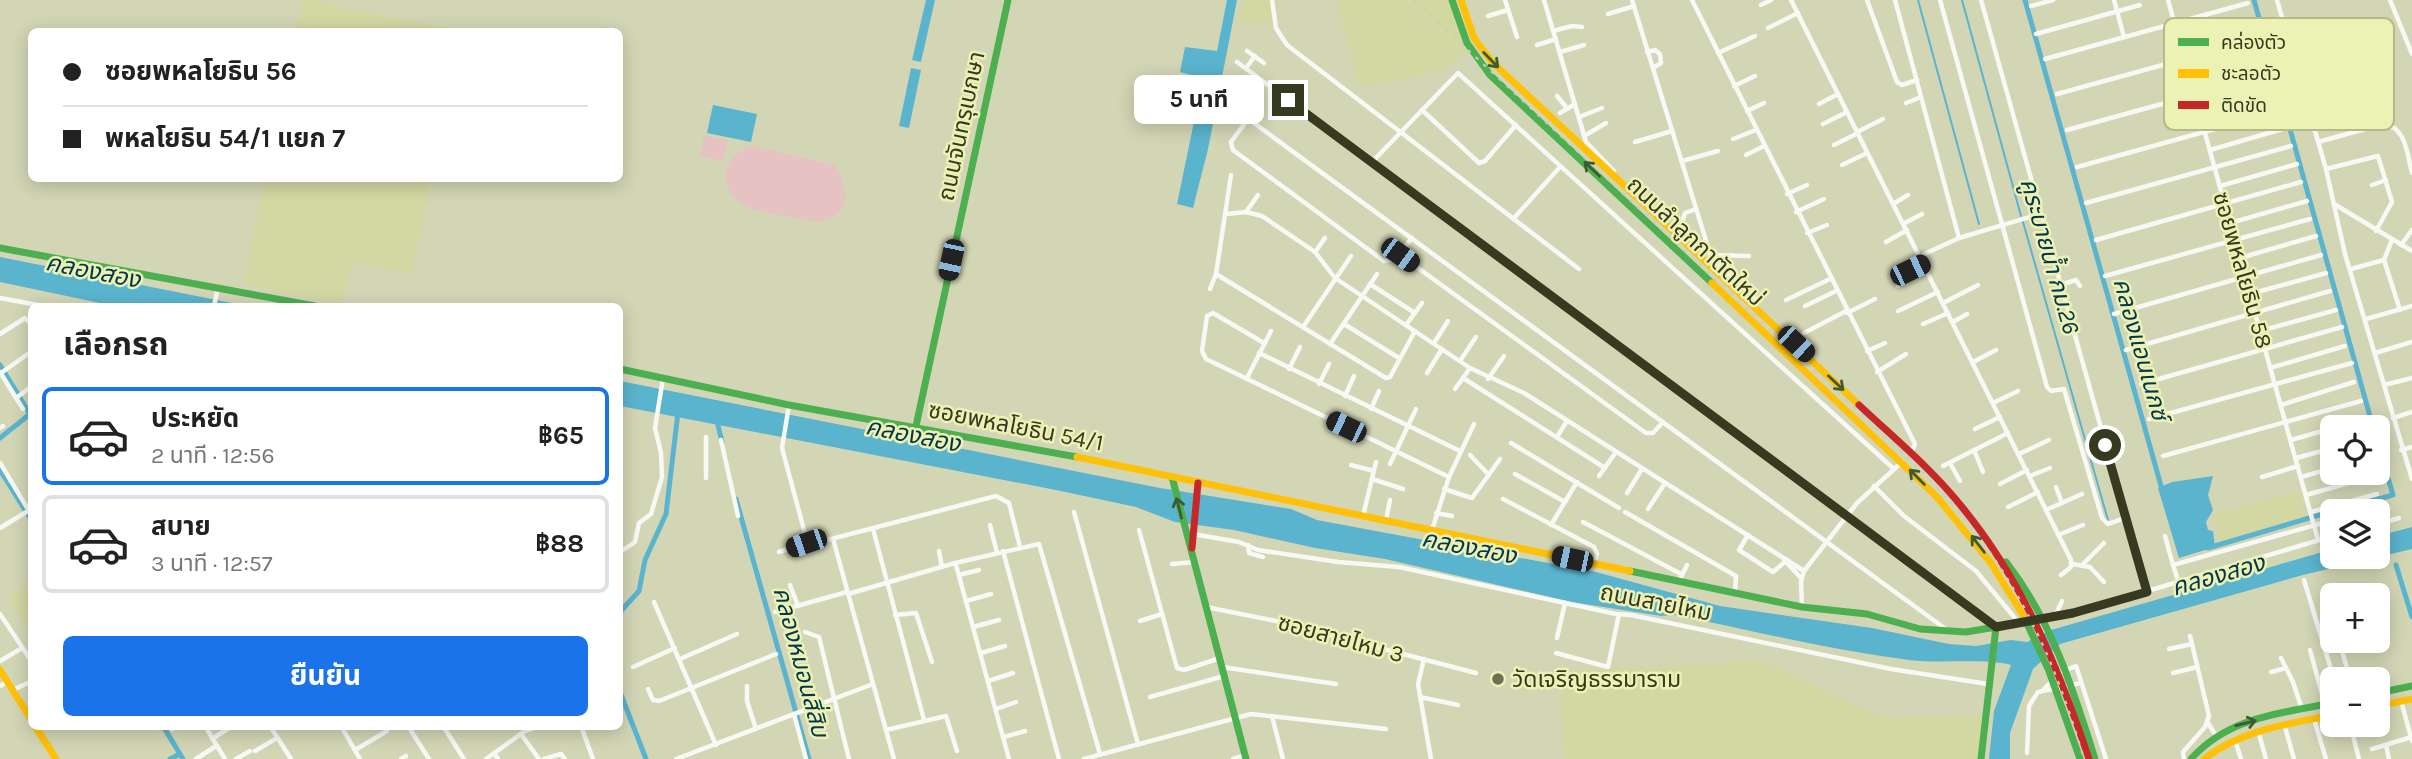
<!DOCTYPE html>
<html lang="th">
<meta charset="utf-8">
<style>
:root{--surface:#fff;--page:#f2f2f2;--text:#222;--muted:#767676;--line:#e0e0e0;--accent:#1a73e8}
body{margin:0;font-family:Karla,"Noto Sans Thai",sans-serif;background:var(--page);color:var(--text);height:100vh;display:flex;flex-direction:column;font-size:26px;white-space:nowrap}
*{box-sizing:border-box;margin:0}
p{font-size:23px;color:var(--muted)}
.icon{flex:none;width:38px;height:38px;fill:none;stroke:currentColor;stroke-width:2;stroke-linecap:round;stroke-linejoin:round}
.map{position:relative;flex:1;overflow:hidden}
.drawer{position:absolute;left:28px;top:303px;width:595px;height:427px;display:flex;flex-direction:column;background:var(--surface);border-radius:10px;box-shadow:0 4px 18px #0003}
.drawer>*{flex:none}
.hud{position:absolute;left:28px;top:28px;width:595px;height:154px;border-radius:10px;box-shadow:0 4px 18px #0003;display:grid;align-content:center;height:154px;padding:0 35px;background:var(--surface)}
.fabs{position:absolute;left:2320px;top:415px;display:grid;gap:14px}
.fabs a{display:grid;place-items:center;width:70px;height:70px;border-radius:10px;background:var(--surface);box-shadow:0 4px 18px #0003;font-size:35px}
.end{position:absolute;width:32px;height:32px;margin:-16px;border:9px solid #373921;background:#fff;box-shadow:0 0 0 4px #fff}
.from{border-radius:50%}
.bubble{position:absolute;height:49px;border-radius:10px;background:var(--surface);box-shadow:0 4px 18px #0003;font-size:23px;font-weight:700;line-height:49px;text-align:center}
.car{position:absolute;width:21px;height:42px;margin:-21px -10px;border-radius:9px;box-shadow:0 0 5px 2px #0007;background:linear-gradient(#222 24%,#8ab4d8 0 40%,#222 0 76%,#8ab4d8 0 86%,#222 0)}
.hud b{display:flex;align-items:center;gap:24px;height:66px;font-size:26px}
.hud b+b{border-top:2px solid var(--line)}
.hud i{width:18px;height:18px;background:var(--text)}
ul{padding:0;list-style:none}
li{display:flex;align-items:center;gap:21px;height:98px;margin:0 14px 10px;padding:0 21px;border:4px solid var(--line);border-radius:10px}
li div{flex:1}
li b{display:block;font-size:26px}
li em{font-style:normal;font-weight:700}
li.on{border-color:var(--accent)}
li>.icon{width:63px;height:63px;stroke-width:1.5}
h2{padding:0 35px;font-size:32px;line-height:84px}
.action{display:flex;gap:14px;margin-top:auto;padding:14px 35px}
.action a{flex:1;height:80px;border-radius:10px;background:var(--accent);color:#fff;font-size:28px;font-weight:700;line-height:80px;text-align:center}
.map>svg:first-child{display:block}
.built{fill:#d3d7a2}
.green{fill:#e7c2c3}
.water{fill:#5bb4ce}
.lines{fill:none;stroke-linecap:round;stroke-linejoin:round}
.stream{stroke:#5bb4ce;stroke-width:2}
.canal{stroke:#5bb4ce;stroke-width:5}
.street{stroke:#f8f9f4;stroke-width:4.5}
.fast{stroke:#4caf50;stroke-width:7}
.slow{stroke:#ffc107;stroke-width:7}
.jam{stroke:#c62828;stroke-width:7}
.rail{stroke:#caccc2;stroke-width:2;stroke-dasharray:3.5 7;stroke-linecap:butt}
.oneway{stroke:#3d5c2f}
.route{stroke:#373921;stroke-width:9}
.poi-dot{fill:#6e7055;stroke:#ecf1b4;stroke-width:2.5}
.labels{text-anchor:middle;stroke-width:5;stroke-linejoin:round;paint-order:stroke}
.street-label{font-size:23px;fill:#373921;stroke:#ecf1b4}
.poi-label{font-size:23px;fill:#373921;stroke:#ecf1b4;text-anchor:start}
.water-label{font-size:24px;font-style:italic;fill:#02374d;stroke:#ecf1b4}
.key{fill:#ecf1b4;stroke:#b6ba88;stroke-width:2}
.key-label{font-size:19px;fill:#373921}
</style>
<div class="map">
<svg width="2412" height="759" viewBox="0 0 2412 759">
<rect width="100%" height="100%" fill="#d3d6b5"/>
<g class="built">
<polygon points="303,0 312,0 458,31 296,31"/>
<polygon points="1243,0 1277,0 1274,21 1239,24"/>
<polygon points="1336,0 1449,0 1466,53 1443,71 1360,88"/>
<polygon points="265,179 431,179 411,274 352,261 343,305 243,283"/>
<polygon points="2299,491 2306,516 2221,542 2213,514"/>
<polygon points="31,583 31,635 7,597"/>
<polygon points="1765,661 1880,717 1982,716 1978,759 1565,759 1558,671"/>
</g>
<g class="green">
<polygon points="704,135 728,140 723,161 700,156"/>
<path d="M753 146 834 165C848 183 853 214 824 221 812 223 798 219 786 216 761 212 720 206 727 170 730 157 741 149 753 146Z"/>
</g>
<g class="water">
<polygon points="926,0 935,0 921,62 912,60"/>
<polygon points="1227,0 1237,0 1208,149 1193,208 1177,204 1203,78 1180,72 1185,47 1217,51"/>
<polygon points="911,68 921,70 909,128 899,126"/>
<polygon points="713,105 757,114 751,142 707,133"/>
<polygon points="0,257 247,306 114,306 0,282"/>
<path d="M620 381 1160 488 1291 509 1317 520 1596 572 1720 606 1872 628 1949 644 1976 646 2011 640 2027 642 2051 630 2333 549V556H2378V536L2412 527V549L2303 575 2060 644 2033 669 2010 733V759H1989L1994 711 2011 665C1983 658 1941 664 1909 660 1831 650 1753 631 1676 615L1661 616 1572 602 1385 559 1315 548 1234 530 1175 522 1136 507 1056 490 620 406Z"/>
<polygon points="2213,476 2208,495 2213,510 2206,522 2208,530 2213,531 2215,547 2179,558 2158,488 2172,482"/>
</g>
<g class="lines">
<g class="stream">
<polyline points="1918,0 1979,224"/>
<polyline points="1962,0 2021,216"/>
<polyline points="2023,222 2108,520"/>
</g>
<g class="canal">
<polyline points="2025,0 2163,493"/>
<polyline points="2254,0 2373,427"/>
<polyline points="0,365 30,414 0,438"/>
<polyline points="717,421 722,442"/>
<polyline points="0,470 32,521"/>
<polyline points="736,499 809,759"/>
<polyline points="2334,511 2393,495 2378,444"/>
<polyline points="2208,548 2333,511"/>
<polyline points="2396,565 2412,617"/>
<polyline points="620,612 639,591 645,560 666,514 678,412"/>
<polyline points="620,692 646,759"/>
<polyline points="163,726 183,759"/>
<polyline points="170,759 180,754"/>
</g>
<g class="street">
<polyline points="1272,0 1276,28 1287,45 1579,269"/>
<polyline points="1505,0 1517,37"/>
<polyline points="1544,0 1586,142 1614,171"/>
<polyline points="1632,0 1711,257 1758,301"/>
<polyline points="1692,0 1915,444 1911,453"/>
<polyline points="1791,0 2071,560 2071,567 2061,575"/>
<polyline points="1867,0 1897,82 1902,85 1917,80"/>
<polyline points="1895,0 1959,238"/>
<polyline points="1940,0 2047,387 2051,391 2064,389 2102,518 2108,524 2125,518"/>
<polyline points="1981,0 2147,592"/>
<polyline points="2114,0 2124,37"/>
<polyline points="2168,0 2318,540"/>
<polyline points="2277,0 2326,169 2345,254 2412,479"/>
<polyline points="2390,0 2412,54"/>
<polyline points="1761,5 1771,0"/>
<polyline points="2031,6 2053,0"/>
<polyline points="1608,14 1634,6"/>
<polyline points="1488,16 1508,10"/>
<polyline points="1768,28 1798,13"/>
<polyline points="1553,31 1572,26 1582,27"/>
<polyline points="2036,34 2140,5"/>
<polyline points="2180,43 2254,21"/>
<polyline points="1537,45 1556,39"/>
<polyline points="1247,51 1264,63"/>
<polyline points="1560,52 1584,45"/>
<polyline points="1647,52 1655,50 1660,54 1661,63 1653,68"/>
<polyline points="1718,53 1755,36"/>
<polyline points="2045,59 2248,3"/>
<polyline points="2296,61 2351,45 2360,72"/>
<polyline points="1237,62 1996,627 2073,613 2333,536"/>
<polyline points="1246,68 1255,56"/>
<polyline points="2189,78 2266,57"/>
<polyline points="1734,86 1755,76"/>
<polyline points="2303,88 2360,72 2367,99"/>
<polyline points="2057,94 2261,38"/>
<polyline points="1557,96 1566,107"/>
<polyline points="1906,103 1921,97"/>
<polyline points="1819,104 1838,94"/>
<polyline points="1236,110 1947,630"/>
<polyline points="1422,110 1479,163 1485,161 1516,125"/>
<polyline points="1747,111 1764,103"/>
<polyline points="1560,113 1575,104"/>
<polyline points="2199,113 2276,91"/>
<polyline points="2310,115 2367,99 2375,126"/>
<polyline points="1579,117 1602,108"/>
<polyline points="1248,119 1231,142 1233,150 1384,261 1395,259 1412,238"/>
<polyline points="1823,124 1847,112"/>
<polyline points="2067,130 2271,74"/>
<polyline points="1857,132 1883,119"/>
<polyline points="1584,136 1606,123"/>
<polyline points="1733,139 1756,130"/>
<polyline points="1635,142 1672,131"/>
<path d="M2318 142 2383 124C2406 126 2407 154 2412 173"/>
<polyline points="1834,145 1858,133"/>
<polyline points="2210,150 2286,128"/>
<polyline points="1746,155 1764,146"/>
<polyline points="1682,161 1718,151"/>
<polyline points="1372,162 1458,73 1894,469"/>
<polyline points="1842,165 1867,153"/>
<polyline points="2077,167 2280,111"/>
<polyline points="2326,169 2378,156 2392,202 2376,231"/>
<polyline points="2372,185 2386,180"/>
<polyline points="2220,186 2297,164"/>
<polyline points="1787,194 1807,185"/>
<polyline points="2086,203 2291,146"/>
<polyline points="1893,204 1908,195"/>
<polyline points="2334,204 2412,251"/>
<polyline points="1246,212 1258,195"/>
<polyline points="1796,212 1824,199"/>
<polyline points="1226,214 1246,212 1262,216 1315,252 1335,278 1470,368 1524,393 1804,571"/>
<polyline points="1514,218 1560,167"/>
<polyline points="1683,219 1685,213 1696,209"/>
<polyline points="2230,223 2307,201"/>
<polyline points="1903,224 1922,214"/>
<polyline points="1807,233 1827,225"/>
<polyline points="2096,240 2301,182"/>
<polyline points="1886,242 1907,230"/>
<polyline points="2401,245 2412,230"/>
<polyline points="1315,252 1325,238"/>
<polyline points="1400,255 1646,433 1653,433 1662,423"/>
<polyline points="1710,255 1749,256"/>
<polyline points="1920,256 1959,238 2040,214"/>
<polyline points="1712,258 1733,268"/>
<polyline points="2240,258 2316,236"/>
<polyline points="2384,260 2400,310"/>
<polyline points="2351,269 2384,260 2392,240"/>
<polyline points="1216,274 1386,378 1390,377 1415,331"/>
<polyline points="2105,276 2310,219"/>
<polyline points="1370,284 1415,313"/>
<polyline points="2060,285 2076,280 2080,286"/>
<polyline points="1898,286 1897,276 1923,263"/>
<polyline points="1210,289 1216,274 1231,175"/>
<polyline points="2250,294 2326,273"/>
<polyline points="0,298 43,306"/>
<polyline points="1786,300 1830,279"/>
<polyline points="1943,303 1978,285"/>
<polyline points="214,306 218,287"/>
<polyline points="1805,306 1836,291"/>
<polyline points="1898,311 1938,292"/>
<polyline points="1847,313 1875,299"/>
<polyline points="2114,314 2321,255"/>
<polyline points="2366,319 2412,306"/>
<polyline points="1953,322 1967,314"/>
<polyline points="1344,324 1399,358"/>
<polyline points="1923,324 1948,313"/>
<polyline points="1406,325 1422,303"/>
<polyline points="1303,327 1351,256"/>
<polyline points="2260,331 2336,310"/>
<polyline points="1804,333 1846,311"/>
<polyline points="0,334 25,318 30,323"/>
<polyline points="1264,343 1213,313 1207,316 1202,351 1206,359 1449,477"/>
<polyline points="1434,343 1448,321"/>
<polyline points="1330,344 1377,274"/>
<polyline points="2126,350 2330,291"/>
<polyline points="1867,351 1885,343"/>
<polyline points="1259,353 1460,451"/>
<polyline points="2375,353 2412,342"/>
<polyline points="1460,361 1476,337"/>
<polyline points="1973,362 1996,350"/>
<polyline points="1470,368 1463,378 1605,468"/>
<polyline points="2270,368 2345,346"/>
<polyline points="1289,369 1300,347"/>
<polyline points="0,372 23,409"/>
<polyline points="1877,372 1906,354"/>
<polyline points="1,373 32,351"/>
<polyline points="1427,373 1442,349"/>
<polyline points="1247,378 1271,331"/>
<polyline points="1488,379 1504,356"/>
<polyline points="1319,384 1329,364"/>
<polyline points="2141,384 2342,327"/>
<polyline points="2384,385 2412,378"/>
<polyline points="1455,389 1463,378"/>
<polyline points="1345,396 1354,376"/>
<polyline points="16,398 32,386"/>
<polyline points="1993,403 2018,391"/>
<polyline points="789,405 782,448 808,545 996,496 1009,503 1020,547"/>
<polyline points="2281,405 2354,382"/>
<polyline points="1371,409 1379,391"/>
<polyline points="2393,418 2412,412"/>
<polyline points="2149,419 2352,363"/>
<polyline points="2337,427 2367,419"/>
<polyline points="0,428 3,426"/>
<polyline points="1975,429 2000,417"/>
<polyline points="706,437 706,478"/>
<polyline points="1557,437 1567,421"/>
<polyline points="721,440 738,516"/>
<polyline points="2291,440 2333,428"/>
<polyline points="1511,443 1619,508"/>
<polyline points="1974,450 1983,472"/>
<polyline points="2401,450 2412,447"/>
<polyline points="2019,454 2049,440"/>
<polyline points="1470,455 1489,475"/>
<polyline points="2163,456 2361,401"/>
<polyline points="2296,458 2333,448"/>
<polyline points="0,463 32,516"/>
<polyline points="1950,463 1960,481"/>
<polyline points="1390,464 1416,409"/>
<polyline points="1351,465 1374,471"/>
<polyline points="1943,466 2008,433"/>
<polyline points="1515,474 1565,502"/>
<polyline points="1599,476 1616,452"/>
<polyline points="2030,476 2050,468"/>
<polyline points="2262,477 2298,466"/>
<polyline points="2301,477 2333,468"/>
<polyline points="1372,479 1403,489"/>
<polyline points="2000,484 2027,470"/>
<polyline points="1874,486 1904,516 1976,571 2019,623"/>
<polyline points="2056,487 2062,503"/>
<polyline points="1444,489 1472,498 1500,459"/>
<polyline points="1627,493 1642,469"/>
<polyline points="2306,495 2381,474"/>
<polyline points="1503,499 1594,547 1597,554 1595,564"/>
<polyline points="2008,507 2038,492"/>
<polyline points="1648,509 1665,483"/>
<polyline points="2046,510 2082,494"/>
<polyline points="2367,511 2387,506"/>
<polyline points="1074,512 1138,744"/>
<polyline points="1625,512 1736,576 1735,593"/>
<polyline points="2311,512 2377,494"/>
<polyline points="1436,513 1452,516"/>
<polyline points="1363,516 1376,462"/>
<polyline points="1386,520 1390,500"/>
<polyline points="1583,522 1681,574"/>
<polyline points="2378,524 2399,518"/>
<polyline points="990,525 997,553"/>
<polyline points="1551,525 1577,482"/>
<polyline points="0,528 28,511"/>
<polyline points="873,529 924,720"/>
<polyline points="1139,530 1177,668 1184,670 1220,658"/>
<polyline points="1432,530 1449,477 1474,424"/>
<polyline points="1193,534 1239,542 1258,550 1338,562 1399,567 1616,614 1631,615 1891,669 1988,684"/>
<polyline points="1748,535 1739,550 1773,572 1787,560"/>
<polyline points="2058,535 2083,525"/>
<polyline points="2165,536 2173,565"/>
<polyline points="833,539 894,759"/>
<polyline points="1248,545 1249,553 1263,557"/>
<polyline points="939,551 942,567"/>
<polyline points="1003,551 1059,759"/>
<polyline points="620,552 635,542 639,523 651,514 662,477 661,453 655,428 663,378"/>
<polyline points="779,552 806,543"/>
<polyline points="1784,560 1801,578"/>
<polyline points="1172,564 1195,562"/>
<polyline points="2072,564 2090,567 2104,582"/>
<polyline points="2083,564 2104,543"/>
<polyline points="956,565 1009,759"/>
<polyline points="959,575 979,570"/>
<polyline points="2304,580 2334,679"/>
<polyline points="1679,581 1687,565"/>
<polyline points="2178,581 2173,565 2333,520"/>
<polyline points="790,585 798,606"/>
<polyline points="2325,592 2333,620"/>
<polyline points="848,594 955,563 1039,544 1100,754"/>
<polyline points="966,601 991,594"/>
<polyline points="654,602 716,745"/>
<polyline points="1206,607 1276,621 1476,673"/>
<polyline points="1802,607 1801,582 1804,571 1857,503 1902,462"/>
<polyline points="775,612 847,592"/>
<polyline points="0,614 32,662"/>
<polyline points="895,615 916,613 932,662"/>
<polyline points="2055,616 2062,601"/>
<polyline points="1140,621 1162,614"/>
<polyline points="973,627 999,620"/>
<polyline points="805,632 819,637 849,759"/>
<polyline points="2190,636 2192,644"/>
<polyline points="1557,638 1565,603"/>
<polyline points="2339,640 2350,679"/>
<polyline points="2169,649 2192,644 2209,716 2205,727 2183,752 2184,759"/>
<polyline points="2310,650 2325,705"/>
<polyline points="981,653 1005,646"/>
<polyline points="1556,653 1608,667 1619,614"/>
<polyline points="2281,658 2293,682 2302,709"/>
<polyline points="680,659 737,634"/>
<polyline points="1424,659 1418,684 1431,759"/>
<polyline points="0,661 22,648"/>
<polyline points="633,667 675,648"/>
<polyline points="1222,667 1336,684"/>
<polyline points="2271,672 2286,668"/>
<polyline points="2173,673 2197,667"/>
<polyline points="988,681 1013,673"/>
<polyline points="0,686 7,682"/>
<polyline points="747,686 747,701 756,729"/>
<polyline points="648,689 653,700 659,701 776,654"/>
<polyline points="2044,689 2061,672 2076,666 2106,759"/>
<polyline points="13,690 32,681"/>
<polyline points="1150,697 1224,676"/>
<polyline points="1420,697 1458,705"/>
<polyline points="2401,701 2412,741"/>
<polyline points="996,709 1016,702"/>
<polyline points="794,714 806,759"/>
<polyline points="1272,716 1283,759"/>
<polyline points="2314,719 2326,759"/>
<polyline points="2208,723 2215,734"/>
<polyline points="2350,724 2359,759"/>
<polyline points="205,726 225,759"/>
<polyline points="270,726 291,759"/>
<polyline points="341,726 360,759"/>
<polyline points="408,726 429,759"/>
<polyline points="443,726 464,759"/>
<polyline points="581,726 593,759"/>
<polyline points="2285,727 2294,759"/>
<polyline points="172,729 176,726"/>
<polyline points="886,730 946,716 957,751"/>
<polyline points="521,734 539,759"/>
<polyline points="2259,734 2266,759"/>
<polyline points="1004,737 1025,731"/>
<polyline points="212,739 232,726"/>
<polyline points="2235,740 2241,759"/>
<polyline points="2386,745 2389,759"/>
<polyline points="2372,749 2412,737"/>
<polyline points="355,750 387,731"/>
<polyline points="255,751 277,738"/>
<polyline points="494,753 498,759"/>
<polyline points="2027,753 2029,706 2038,692 2081,683"/>
<polyline points="196,759 216,746"/>
<polyline points="236,759 250,751"/>
<polyline points="401,759 406,756"/>
<polyline points="486,759 525,731 540,726"/>
<polyline points="544,759 561,754 565,759"/>
<polyline points="676,759 873,684"/>
<polyline points="1084,759 1251,714 1386,729"/>
<polyline points="1233,759 1245,755"/>
</g>
<g class="fast">
<polyline points="1452,0 1467,43 1490,75 1712,283"/>
<polyline points="0,248 315,306"/>
<polyline points="620,369 789,405 1077,457"/>
<polyline points="916,426 1008,0"/>
<polyline points="1172,477 1246,759"/>
<path d="M2006 562C2052 621 2073 689 2095 759"/>
<polyline points="1630,571 1802,607 1867,614 1920,629 1966,632 1996,627 1981,759"/>
<polyline points="2024,617 2049,671 2080,759"/>
<polyline points="2378,693 2412,686"/>
<path d="M2191 759C2228 717 2281 713 2333 703"/>
</g>
<g class="slow">
<polyline points="1461,0 1474,38 1492,62 1859,405"/>
<polyline points="1712,283 1936,496 1991,563 2024,617"/>
<polyline points="1077,457 1630,571"/>
<polyline points="0,670 32,721"/>
<polyline points="2378,706 2412,699"/>
<polyline points="35,726 56,759"/>
<path d="M2204 759C2241 730 2288 724 2333 715"/>
</g>
<g class="jam">
<path d="M1859 405C1894 438 1932 469 1962 507 2023 581 2059 669 2089 759"/>
<polyline points="1192,548 1198,483"/>
</g>
<path class="rail" d="M1414 0 1902 452C1999 544 2047 631 2084 759"/>
</g>
<defs><path id="oneway-shaft" d="M-6 0H5M1.5-3L5.5 0L1.5 3" fill="none" stroke-width="1.6" stroke-linecap="round" stroke-linejoin="round" transform="scale(1.75)"/></defs>
<g class="oneway">
<use href="#oneway-shaft" transform="translate(1491 60) rotate(46)"/>
<use href="#oneway-shaft" transform="translate(1592 169) rotate(-137)"/>
<use href="#oneway-shaft" transform="translate(1836 383) rotate(43)"/>
<use href="#oneway-shaft" transform="translate(1917 477) rotate(-135)"/>
<use href="#oneway-shaft" transform="translate(1179 508) rotate(-104)"/>
<use href="#oneway-shaft" transform="translate(1978 544) rotate(-128)"/>
<use href="#oneway-shaft" transform="translate(2246 723) rotate(-14)"/>
</g>
<g class="lines">
<polyline class="route" points="1288,100 1996,627 2073,613 2147,592 2105,445"/>
</g>
<circle class="poi-dot" cx="1498" cy="679" r="7"/>
<g class="labels">
<g class="street-label">
<text transform="translate(961 126) rotate(-78)" y="8">ถนนจันทรุเบกษา</text>
<text transform="translate(1696 241) rotate(43)" y="8">ถนนลำลูกกาตัดใหม่</text>
<text transform="translate(2243 270) rotate(74)" y="8">ซอยพหลโยธิน 58</text>
<text transform="translate(1016 426) rotate(11)" y="8">ซอยพหลโยธิน 54/1</text>
<text transform="translate(1656 602) rotate(11)" y="8">ถนนสายไหม</text>
<text transform="translate(1341 638) rotate(15)" y="8">ซอยสายไหม 3</text>
</g>
<g class="poi-label">
<text x="1512" y="687">วัดเจริญธรรมาราม</text>
</g>
<g class="water-label">
<text transform="translate(2050 256) rotate(74)" y="8">คูระบายน้ำ กม.26</text>
<text transform="translate(93 271) rotate(11)" y="8">คลองสอง</text>
<text transform="translate(2141 349) rotate(74)" y="8">คลองแอนเนกซ์</text>
<text transform="translate(913 435) rotate(11)" y="8">คลองสอง</text>
<text transform="translate(1469 547) rotate(11)" y="8">คลองสอง</text>
<text transform="translate(2218 575) rotate(-16)" y="8">คลองสอง</text>
<text transform="translate(801 662) rotate(75)" y="8">คลองหมอนสี่สิบ</text>
</g>
</g>
<rect x="2164" y="18" width="230" height="112" rx="10" class="key"/>
<rect x="2178" y="38" width="31" height="8" fill="#4caf50"/>
<rect x="2178" y="69" width="31" height="9" fill="#ffc107"/>
<rect x="2178" y="101" width="31" height="8" fill="#c62828"/>
<g class="key-label">
<text x="2221" y="49">คล่องตัว</text>
<text x="2221" y="80">ชะลอตัว</text>
<text x="2221" y="112">ติดขัด</text>
</g>
</svg>
<div class="fabs">
<a><svg class="icon" aria-label="locate" viewBox="0 0 24 24"><circle cx="12" cy="12" r="6"/><path d="M12 2v4M12 18v4M2 12h4M18 12h4"/></svg></a>
<a><svg class="icon" aria-label="layers" viewBox="0 0 24 24"><path d="M12 4l9 5-9 5-9-5zM3 14l9 5 9-5"/></svg></a>
<a>+</a>
<a>−</a>
</div>
<i class="end from" style="left:2105px;top:445px"></i>
<i class="end" style="left:1288px;top:100px"></i>
<div class="bubble" style="left:1134px;top:75px;width:130px">5 นาที</div>
<i class="car" style="left:1400px;top:255px;rotate:126deg"></i>
<i class="car" style="left:951px;top:260px;rotate:192deg"></i>
<i class="car" style="left:1910px;top:270px;rotate:64deg"></i>
<i class="car" style="left:1796px;top:344px;rotate:133deg"></i>
<i class="car" style="left:1346px;top:427px;rotate:296deg"></i>
<i class="car" style="left:806px;top:543px;rotate:251deg"></i>
<i class="car" style="left:1572px;top:559px;rotate:282deg"></i>
<div class="hud">
<b><i class="from"></i>ซอยพหลโยธิน 56</b>
<b><i></i>พหลโยธิน 54/1 แยก 7</b>
</div>
<section class="drawer">
<h2>เลือกรถ</h2>
<ul>
<li class="on"><svg class="icon" aria-label="car" viewBox="0 0 24 24"><path d="M5 17H2v-5l4-1 3-4h7l3 4 3 1v5h-3M9 17h6M6 11h13"/><circle cx="7" cy="17" r="2"/><circle cx="17" cy="17" r="2"/></svg><div><b>ประหยัด</b><p>2 นาที · 12:56</p></div><em>฿65</em></li>
<li><svg class="icon" aria-label="car" viewBox="0 0 24 24"><path d="M5 17H2v-5l4-1 3-4h7l3 4 3 1v5h-3M9 17h6M6 11h13"/><circle cx="7" cy="17" r="2"/><circle cx="17" cy="17" r="2"/></svg><div><b>สบาย</b><p>3 นาที · 12:57</p></div><em>฿88</em></li>
</ul>
<div class="action"><a>ยืนยัน</a></div>
</section>
</div>
